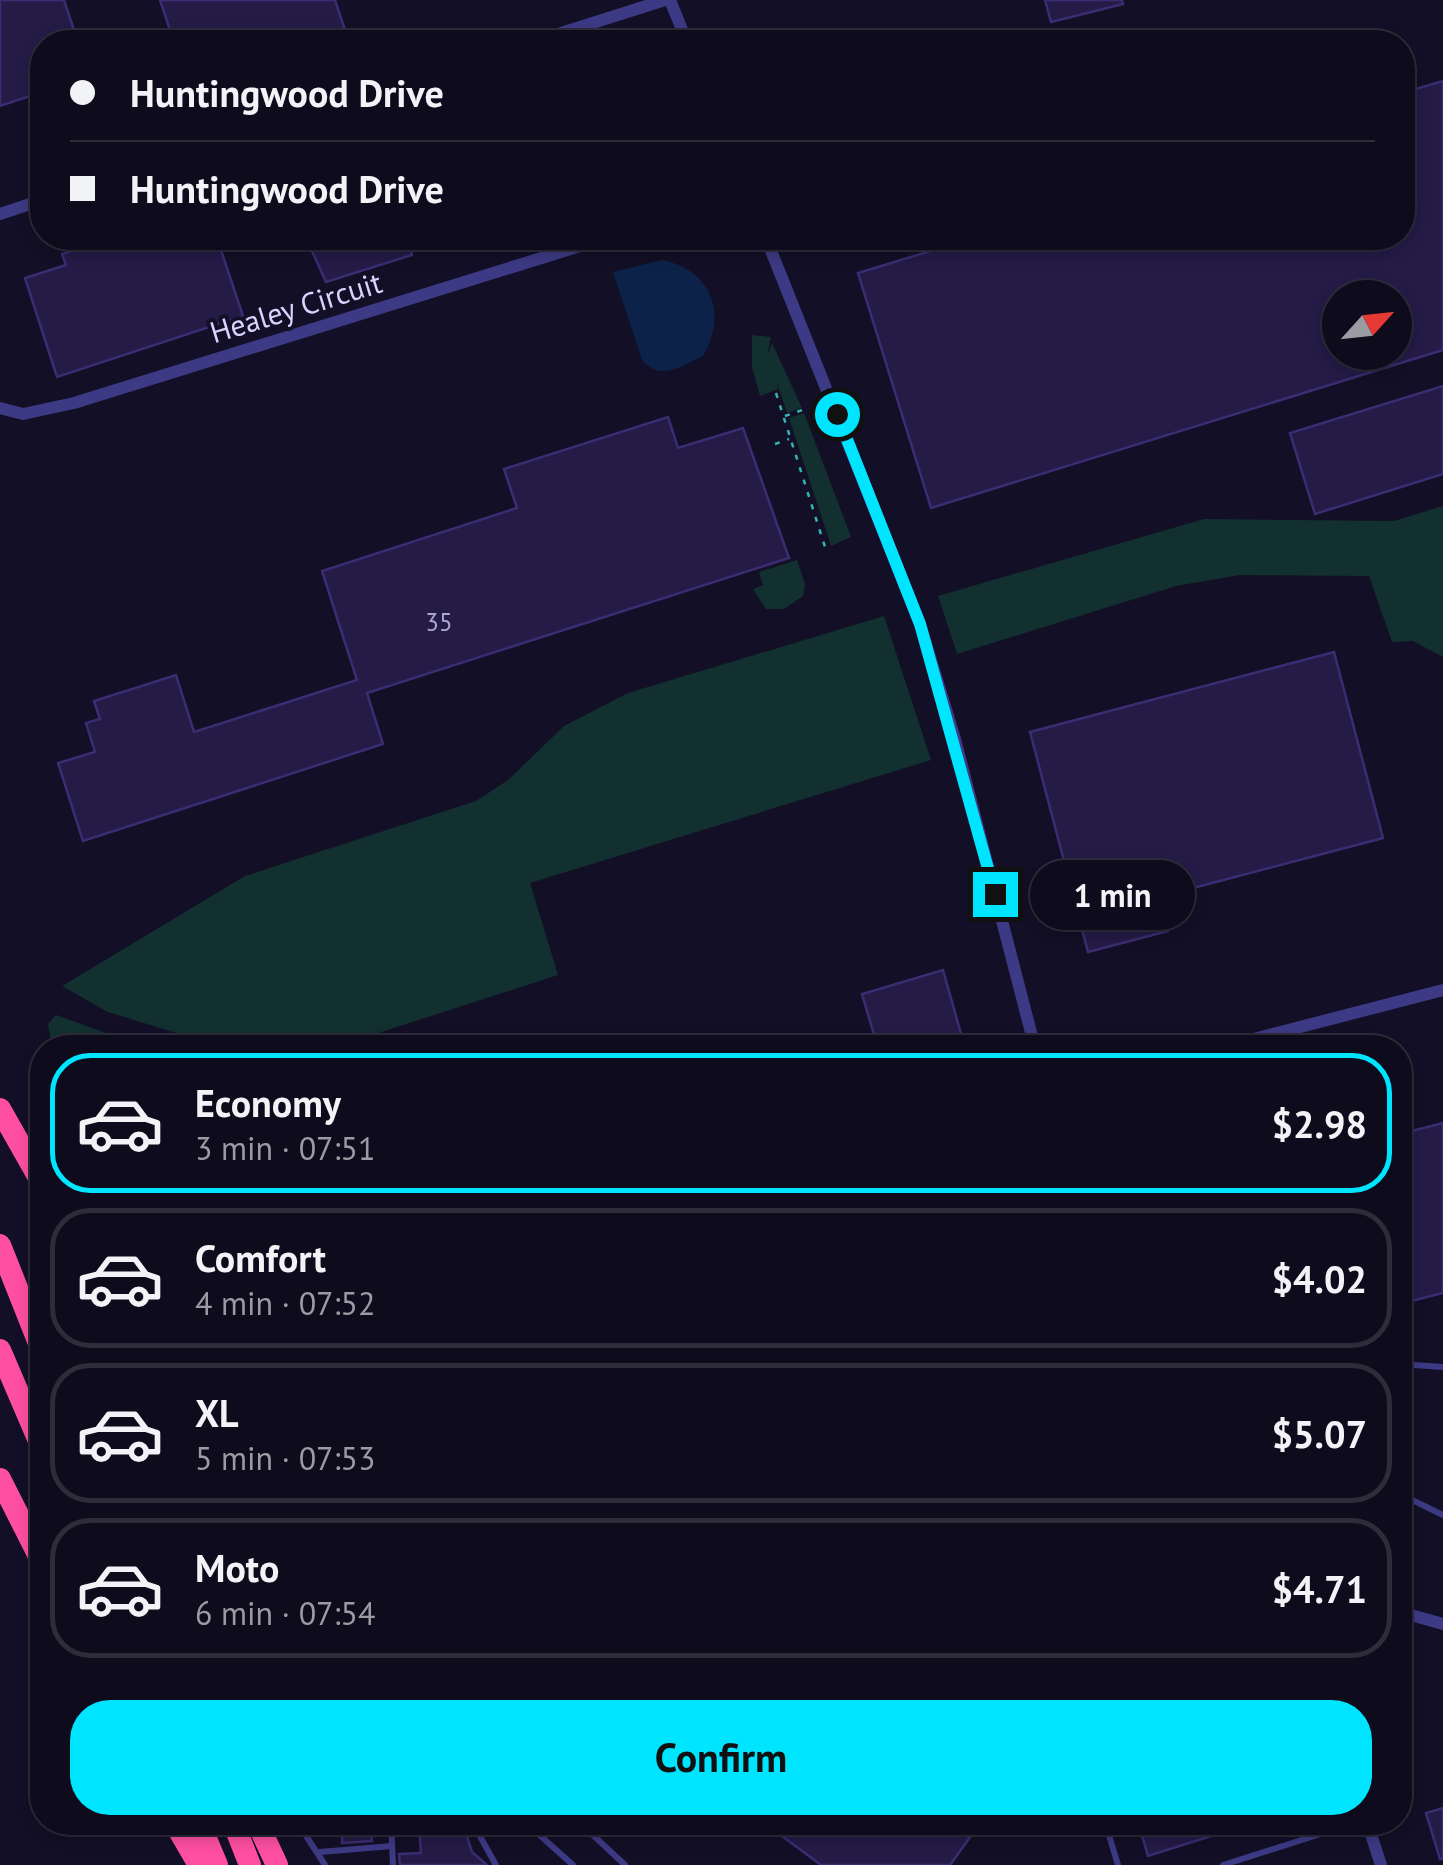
<!DOCTYPE html>
<meta charset="utf-8">
<style>
:root{--surface:#0e0b1c;--page:#1c1929;--text:#f1f3f6;--muted:#9b9ba3;--line:#2e2b3b;--accent:#00e5ff}
body{margin:0;font-family:"PT Sans",sans-serif;background:var(--page);color:var(--text);height:100vh;display:flex;flex-direction:column;font-size:38px;white-space:nowrap}
*{box-sizing:border-box;margin:0}
p{font-size:32px;color:var(--muted)}
.icon{flex:none;width:55px;height:55px;fill:none;stroke:currentColor;stroke-width:2;stroke-linecap:round;stroke-linejoin:round}
.map{position:relative;flex:1;overflow:hidden}
.details{position:absolute;left:30px;top:1035px;width:1382px;height:800px;display:flex;flex-direction:column;background:var(--surface);border-radius:40px;box-shadow:0 5px 15px #0003,0 0 0 2px var(--line)}
.details>*{flex:none}
.guide{position:absolute;left:30px;top:30px;width:1385px;height:220px;border-radius:40px;box-shadow:0 5px 15px #0003,0 0 0 2px var(--line);display:grid;align-content:center;height:220px;padding:0 40px;background:var(--surface)}
.needle{width:65px;rotate:63deg}
.buttons{position:absolute;left:1322px;top:280px;display:grid;gap:20px}
.buttons a{display:grid;place-items:center;width:90px;height:90px;border-radius:50%;background:var(--surface);box-shadow:0 5px 15px #0003,0 0 0 2px var(--line);font-size:50px}
.end{position:absolute;width:45px;height:45px;margin:-22px;border:12px solid #00e5ff;background:#111;box-shadow:0 0 0 5px #111}
.from{border-radius:50%}
.bubble{position:absolute;height:70px;border-radius:35px;background:var(--surface);box-shadow:0 5px 15px #0003,0 0 0 2px var(--line);font-size:32px;font-weight:800;line-height:70px;text-align:center}
.guide b{display:flex;align-items:center;gap:35px;height:95px;font-size:38px}
.guide b+b{border-top:2px solid var(--line)}
.guide i{width:25px;height:25px;background:var(--text)}
ul{padding:18px 0 0;list-style:none}
li{display:flex;align-items:center;gap:30px;height:140px;margin:0 20px 15px;padding:0 20px;border:5px solid var(--line);border-radius:40px}
li div{flex:1}
li b{display:block;font-size:38px}
li em{font-style:normal;font-weight:800}
li.selected{border-color:var(--accent)}
li>.icon{width:90px;height:90px;stroke-width:1.5}
.button{display:flex;gap:20px;margin-top:auto;padding:20px 40px}
.button a{flex:1;height:115px;border-radius:40px;background:var(--accent);color:#111;font-size:40px;font-weight:800;line-height:115px;text-align:center}
.map>svg:first-child{display:block}
.green{fill:#12302f}
.water{fill:#0c2248}
.building{fill:#241b47;stroke:#3b2d73;stroke-width:2.5;fill-rule:evenodd}
.lines{fill:none;stroke-linecap:round;stroke-linejoin:round}
.path{stroke:#2fb8b0;stroke-width:2.5;stroke-dasharray:5 8;stroke-linecap:butt}
.lane{stroke:#3d3a85;stroke-width:6}
.street{stroke:#3d3a85;stroke-width:12}
.highway{stroke:#ff4fa3;stroke-width:22}
.route{stroke:#00e5ff;stroke-width:12}
.labels{text-anchor:middle;stroke-width:8;stroke-linejoin:round;paint-order:stroke}
.number-label{font-size:25px;fill:#aca6d1}
.street-label{font-size:30px;fill:#d9d4ff;stroke:#130f26}
</style>
<div class="map">
<svg width="1443" height="1865" viewBox="0 0 1443 1865">
<rect width="100%" height="100%" fill="#130f26"/>
<g class="green">
<polygon points="752,335 771,337 767,356 772,343 802,408 787,413 776,380 778,389 760,396 752,367"/>
<polygon points="804,413 851,537 831,546 789,418"/>
<polygon points="1443,506 1443,657 1413,641 1392,642 1369,576 1240,575 1176,586 957,654 938,596 1204,519 1394,521"/>
<polygon points="797,560 805,584 803,596 784,609 766,609 753,589 763,585 759,572"/>
<polygon points="884,616 931,760 530,883 558,975 332,1048 222,1047 108,1012 62,986 245,876 476,801 508,780 564,726 628,693"/>
<polygon points="56,1015 142,1046 151,1047 52,1047 48,1024"/>
</g>
<path class="water" d="M663 260C710 270 729 313 703 356 681 366 661 382 642 360L613 272Z"/>
<g class="building">
<polygon points="0,0 64,0 78,42 42,42 42,92 0,106"/>
<polygon points="160,0 335,0 349,42 252,42 251,38 237,42 174,42"/>
<polygon points="1045,0 1122,0 1123,4 1051,22"/>
<path d="M1443 81V350L931 508 858 273 973 238H1402V93ZM1340 298H1395V352H1340Z"/>
<polygon points="111,238 217,238 243,316 57,377 25,278 66,265 62,254"/>
<polygon points="306,238 406,238 412,255 326,282"/>
<polygon points="1443,386 1443,474 1315,514 1290,433"/>
<polygon points="668,417 678,448 743,428 789,558 367,693 383,744 83,841 58,763 95,752 86,723 100,719 94,701 176,675 194,732 357,680 322,571 517,508 504,469"/>
<polygon points="1334,652 1383,838 1159,897 1168,931 1088,952 1030,732"/>
<polygon points="943,970 965,1048 878,1048 862,994"/>
<polygon points="1443,1123 1443,1293 1400,1304 1400,1134"/>
<polygon points="1443,1808 1443,1859 1440,1859 1426,1813"/>
<polygon points="342,1822 370,1822 372,1841 342,1843"/>
<polygon points="430,1822 446,1822 459,1833 464,1827 472,1852 487,1865 400,1865 399,1854 421,1853 419,1827"/>
<polygon points="763,1822 981,1822 950,1865 821,1865"/>
<polygon points="1138,1822 1246,1822 1246,1825 1148,1856"/>
</g>
<g class="lines">
<g class="path">
<polyline points="776,393 826,550"/>
<polyline points="785,416 808,408"/>
<polyline points="775,444 789,439"/>
</g>
<g class="lane">
<polyline points="1400,1364 1443,1367"/>
<polyline points="1400,1494 1443,1515"/>
<polyline points="297,1822 325,1865"/>
<polyline points="391,1822 393,1865"/>
<polyline points="472,1822 496,1865"/>
<polyline points="525,1822 573,1865"/>
<polyline points="579,1822 625,1865"/>
<polyline points="1105,1822 1118,1865"/>
<polyline points="320,1852 392,1846"/>
<polyline points="1223,1865 1358,1822"/>
</g>
<g class="street">
<polyline points="670,0 687,42"/>
<polyline points="533,42 665,0"/>
<polyline points="0,214 42,200"/>
<polyline points="766,238 920,624 955,739 1035,1048"/>
<polyline points="0,408 23,414 74,403 606,238"/>
<polyline points="1219,1048 1443,990"/>
<polyline points="1400,1612 1443,1624"/>
<polyline points="1367,1822 1381,1865"/>
</g>
<g class="highway">
<polyline points="0,1109 42,1183"/>
<polyline points="0,1245 42,1351"/>
<polyline points="0,1350 42,1448"/>
<polyline points="0,1479 42,1562"/>
<polyline points="174,1822 199,1865"/>
<polyline points="199,1822 217,1865"/>
<polyline points="233,1822 250,1865"/>
<polyline points="257,1822 277,1865"/>
</g>
</g>
<g class="lines">
<polyline class="route" points="837,414 920,624 995,894"/>
</g>
<g class="labels">
<g class="number-label">
<text x="439" y="631">35</text>
</g>
<g class="street-label">
<text transform="translate(296 308) rotate(-17)" y="10">Healey Circuit</text>
</g>
</g>
</svg>
<div class="buttons">
<a><svg class="needle" viewBox="-14 -14 28 28"><path d="M0-13l5 13h-10z" fill="#e53935"/><path d="M0 13l5-13h-10z" fill="#9b9ba3"/></svg></a>
</div>
<i class="end from" style="left:837px;top:414px"></i>
<i class="end" style="left:995px;top:894px"></i>
<div class="bubble" style="left:1030px;top:860px;width:165px">1 min</div>
<div class="guide">
<b><i class="from"></i>Huntingwood Drive</b>
<b><i></i>Huntingwood Drive</b>
</div>
<section class="details">
<ul>
<li class="selected"><svg class="icon" aria-label="car" viewBox="0 0 24 24"><path d="M5 17H2v-5l4-1 3-4h7l3 4 3 1v5h-3M9 17h6M6 11h13"/><circle cx="7" cy="17" r="2"/><circle cx="17" cy="17" r="2"/></svg><div><b>Economy</b><p>3 min · 07:51</p></div><em>$2.98</em></li>
<li><svg class="icon" aria-label="car" viewBox="0 0 24 24"><path d="M5 17H2v-5l4-1 3-4h7l3 4 3 1v5h-3M9 17h6M6 11h13"/><circle cx="7" cy="17" r="2"/><circle cx="17" cy="17" r="2"/></svg><div><b>Comfort</b><p>4 min · 07:52</p></div><em>$4.02</em></li>
<li><svg class="icon" aria-label="car" viewBox="0 0 24 24"><path d="M5 17H2v-5l4-1 3-4h7l3 4 3 1v5h-3M9 17h6M6 11h13"/><circle cx="7" cy="17" r="2"/><circle cx="17" cy="17" r="2"/></svg><div><b>XL</b><p>5 min · 07:53</p></div><em>$5.07</em></li>
<li><svg class="icon" aria-label="car" viewBox="0 0 24 24"><path d="M5 17H2v-5l4-1 3-4h7l3 4 3 1v5h-3M9 17h6M6 11h13"/><circle cx="7" cy="17" r="2"/><circle cx="17" cy="17" r="2"/></svg><div><b>Moto</b><p>6 min · 07:54</p></div><em>$4.71</em></li>
</ul>
<div class="button"><a>Confirm</a></div>
</section>
</div>
